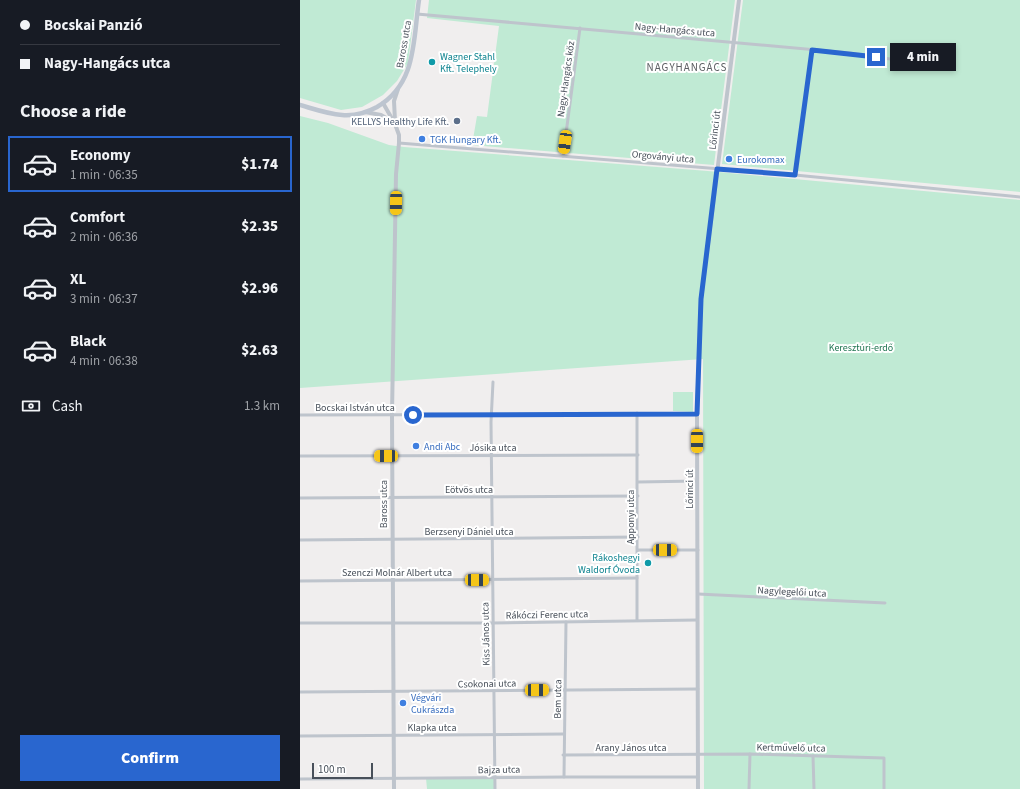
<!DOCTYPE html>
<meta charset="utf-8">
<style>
:root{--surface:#171b24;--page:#242831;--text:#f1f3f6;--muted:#9ea1a6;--line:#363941;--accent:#2966cf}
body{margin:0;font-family:"Source Sans 3",sans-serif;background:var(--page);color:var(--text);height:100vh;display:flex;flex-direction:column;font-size:15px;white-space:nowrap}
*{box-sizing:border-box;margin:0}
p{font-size:13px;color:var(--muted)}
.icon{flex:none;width:22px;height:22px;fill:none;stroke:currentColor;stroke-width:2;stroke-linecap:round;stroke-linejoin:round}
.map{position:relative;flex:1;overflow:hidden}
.sheet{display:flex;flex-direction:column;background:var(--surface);width:300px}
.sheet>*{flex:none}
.top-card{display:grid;align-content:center;height:88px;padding:0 20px;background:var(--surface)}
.scale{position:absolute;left:12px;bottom:10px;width:61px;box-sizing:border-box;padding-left:4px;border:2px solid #48505a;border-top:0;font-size:11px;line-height:14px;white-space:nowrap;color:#48505a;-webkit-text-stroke:3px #fff;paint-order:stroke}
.end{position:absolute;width:18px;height:18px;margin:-9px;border:5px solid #2966cf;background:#fff;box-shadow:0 0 0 2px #fff}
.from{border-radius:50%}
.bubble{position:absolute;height:28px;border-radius:0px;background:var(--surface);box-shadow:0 2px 6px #0003;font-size:13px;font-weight:800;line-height:28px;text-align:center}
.car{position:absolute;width:12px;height:24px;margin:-12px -6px;border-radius:5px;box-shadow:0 0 3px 1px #0007;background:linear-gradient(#f5c518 24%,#345 0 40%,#f5c518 0 76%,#345 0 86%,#f5c518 0)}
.top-card b{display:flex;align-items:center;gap:14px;height:38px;font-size:15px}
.top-card b+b{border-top:1px solid var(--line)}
.top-card i{width:10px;height:10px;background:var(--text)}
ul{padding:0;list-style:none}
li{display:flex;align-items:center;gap:12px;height:56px;margin:0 8px 6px;padding:0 12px;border:2px solid transparent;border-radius:0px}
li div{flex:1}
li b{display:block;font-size:15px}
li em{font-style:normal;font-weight:800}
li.selected{border-color:var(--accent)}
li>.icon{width:36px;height:36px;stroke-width:1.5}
h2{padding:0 20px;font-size:18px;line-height:48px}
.pay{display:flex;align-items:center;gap:10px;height:44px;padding:0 20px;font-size:15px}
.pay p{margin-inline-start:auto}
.action{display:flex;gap:8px;margin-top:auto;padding:8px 20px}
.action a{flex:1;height:46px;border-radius:0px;background:var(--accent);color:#fff;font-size:16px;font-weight:800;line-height:46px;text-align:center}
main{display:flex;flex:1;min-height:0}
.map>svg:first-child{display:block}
.green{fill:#c0ead4}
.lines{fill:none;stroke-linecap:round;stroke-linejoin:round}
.minor{stroke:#bec4cc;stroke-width:3}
.tertiary{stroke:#bec4cc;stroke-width:4}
.secondary{stroke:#bdc5d0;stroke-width:4.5}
.route{stroke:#2966cf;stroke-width:5}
.culture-dot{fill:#0f9aa8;stroke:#fff;stroke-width:1.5}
.service-dot{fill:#5c6f8a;stroke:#fff;stroke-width:1.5}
.shop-dot{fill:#3f7fe0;stroke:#fff;stroke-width:1.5}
.labels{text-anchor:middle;stroke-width:4;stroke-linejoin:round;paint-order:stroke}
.street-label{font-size:10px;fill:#48505a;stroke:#fff}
.culture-label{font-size:10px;fill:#0d838f;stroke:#fff;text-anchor:start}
.service-label{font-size:10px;fill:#4e5e75;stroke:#fff;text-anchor:end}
.shop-label{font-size:10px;fill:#366cbe;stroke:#fff;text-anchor:start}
.park-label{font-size:10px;fill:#1f7450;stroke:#fff}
.neighbourhood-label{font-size:11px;letter-spacing:1px;fill:#5b5e62;stroke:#fff}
</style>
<main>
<section class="sheet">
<div class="top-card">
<b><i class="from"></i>Bocskai Panzió</b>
<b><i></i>Nagy-Hangács utca</b>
</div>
<h2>Choose a ride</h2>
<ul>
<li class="selected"><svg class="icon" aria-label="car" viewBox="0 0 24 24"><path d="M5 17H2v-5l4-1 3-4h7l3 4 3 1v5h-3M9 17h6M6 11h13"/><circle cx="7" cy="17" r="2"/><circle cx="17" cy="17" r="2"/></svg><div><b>Economy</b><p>1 min · 06:35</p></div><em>$1.74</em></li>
<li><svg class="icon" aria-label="car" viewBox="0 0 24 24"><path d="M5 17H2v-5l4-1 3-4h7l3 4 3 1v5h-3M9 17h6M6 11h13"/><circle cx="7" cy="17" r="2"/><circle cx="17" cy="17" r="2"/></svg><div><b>Comfort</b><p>2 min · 06:36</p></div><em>$2.35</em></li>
<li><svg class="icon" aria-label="car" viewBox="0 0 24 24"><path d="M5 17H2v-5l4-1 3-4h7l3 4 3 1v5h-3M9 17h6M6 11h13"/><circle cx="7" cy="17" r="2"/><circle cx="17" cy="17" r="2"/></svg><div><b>XL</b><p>3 min · 06:37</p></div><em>$2.96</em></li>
<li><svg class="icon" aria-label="car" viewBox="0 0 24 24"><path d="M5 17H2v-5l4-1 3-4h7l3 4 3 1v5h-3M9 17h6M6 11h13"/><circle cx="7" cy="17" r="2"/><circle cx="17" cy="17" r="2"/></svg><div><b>Black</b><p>4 min · 06:38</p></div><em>$2.63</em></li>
</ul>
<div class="pay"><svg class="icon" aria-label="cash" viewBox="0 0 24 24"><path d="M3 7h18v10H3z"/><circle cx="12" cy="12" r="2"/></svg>Cash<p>1.3 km</p></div>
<div class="action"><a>Confirm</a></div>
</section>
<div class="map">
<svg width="720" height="789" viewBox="0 0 720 789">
<rect width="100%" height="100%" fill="#f0eeee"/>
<g class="green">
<polygon points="0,0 116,0 108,63 97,81 83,95 62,107 41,110 0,98"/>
<polygon points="129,0 435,0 414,165 172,145 177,116 187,117 199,26 127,18"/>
<polygon points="443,0 720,0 720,192 422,164"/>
<polygon points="0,116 28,123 89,145 104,147 408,171 720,200 720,789 404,789 403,359 0,388"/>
<polygon points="373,392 393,392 393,412 373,411"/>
<polygon points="195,777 195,789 127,789 126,778"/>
</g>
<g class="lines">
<g class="minor">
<polyline points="117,14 550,53 630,65"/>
<polyline points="99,143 495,175 720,197"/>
<polyline points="263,156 280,28"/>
<polyline points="495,175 512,50"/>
<polyline points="193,382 191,422 195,789"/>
<polyline points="0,415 397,414"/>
<polyline points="0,456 338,455"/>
<polyline points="338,482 397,481"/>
<polyline points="0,498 338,496"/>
<polyline points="0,540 338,537"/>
<polyline points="338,550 398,550"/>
<polyline points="0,581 337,578"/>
<polyline points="398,594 585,603"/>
<polyline points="337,620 337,413"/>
<polyline points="0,623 193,623 397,620"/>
<polyline points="0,692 398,689"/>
<polyline points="0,736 264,734"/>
<polyline points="263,755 450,754 584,758 584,789"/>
<polyline points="513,756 514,789"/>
<polyline points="264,777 266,622"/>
<polyline points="0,779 264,777 398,777"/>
<polyline points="449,789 450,754"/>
</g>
<g class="tertiary">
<polyline points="83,103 95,124 99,135 99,143 96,174 92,415 94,789"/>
<polyline points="65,112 81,115 93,122"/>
<polyline points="95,121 94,101 98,89"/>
<polyline points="398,789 397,414 401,299 439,0"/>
</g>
<path class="secondary" d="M0 105C14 109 28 114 42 115 54 116 66 113 77 107 117 84 113 40 119 0"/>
</g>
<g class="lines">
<polyline class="route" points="113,415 397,414 401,299 417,169 495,175 512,50 576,57"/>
</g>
<g class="culture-dot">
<circle cx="132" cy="62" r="4"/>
<circle cx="348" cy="563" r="4"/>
</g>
<circle class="service-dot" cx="157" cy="121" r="4"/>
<g class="shop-dot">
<circle cx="122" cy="139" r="4"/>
<circle cx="429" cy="159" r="4"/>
<circle cx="116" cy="446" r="4"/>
<circle cx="103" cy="703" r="4"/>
</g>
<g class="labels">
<g class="street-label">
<text transform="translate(375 29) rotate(5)" y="4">Nagy-Hangács utca</text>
<text transform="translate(103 44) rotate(-80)" y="4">Baross utca</text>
<text transform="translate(265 79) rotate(-82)" y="4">Nagy-Hangács köz</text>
<text transform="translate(414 130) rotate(-83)" y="4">Lőrinci út</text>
<text transform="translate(363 156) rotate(5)" y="4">Orgoványi utca</text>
<text x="55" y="411">Bocskai István utca</text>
<text x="193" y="451">Jósika utca</text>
<text x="169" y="493">Eötvös utca</text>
<text transform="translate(389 489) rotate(-90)" y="4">Lőrinci út</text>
<text transform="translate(83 504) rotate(-90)" y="4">Baross utca</text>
<text transform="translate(330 517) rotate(-90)" y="4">Apponyi utca</text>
<text x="169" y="535">Berzsenyi Dániel utca</text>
<text x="97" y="576">Szenczi Molnár Albert utca</text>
<text transform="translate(492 591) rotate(3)" y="4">Nagylegelői utca</text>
<text transform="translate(247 614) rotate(-1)" y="4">Rákóczi Ferenc utca</text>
<text transform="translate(185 634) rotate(-91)" y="4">Kiss János utca</text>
<text transform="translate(187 683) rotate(-1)" y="4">Csokonai utca</text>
<text transform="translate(257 699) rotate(-89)" y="4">Bem utca</text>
<text x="132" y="731">Klapka utca</text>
<text x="331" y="751">Arany János utca</text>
<text transform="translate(491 747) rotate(1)" y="4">Kertművelő utca</text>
<text transform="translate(199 769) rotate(-1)" y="4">Bajza utca</text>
</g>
<g class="culture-label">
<text x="140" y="60">Wagner Stahl<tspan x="140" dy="12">Kft. Telephely</tspan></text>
<text x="340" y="561" text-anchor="end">Rákoshegyi<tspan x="340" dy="12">Waldorf Óvoda</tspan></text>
</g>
<g class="service-label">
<text x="149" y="125">KELLYS Healthy Life Kft.</text>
</g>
<g class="shop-label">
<text x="130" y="143">TGK Hungary Kft.</text>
<text x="437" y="163">Eurokomax</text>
<text x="124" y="450">Andi Abc</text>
<text x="111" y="701">Végvári<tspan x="111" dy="12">Cukrászda</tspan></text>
</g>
<g class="park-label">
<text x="561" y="351">Keresztúri-erdő</text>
</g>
<g class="neighbourhood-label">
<text x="387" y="71">NAGYHANGÁCS</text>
</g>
</g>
</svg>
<div class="scale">100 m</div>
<i class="end from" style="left:113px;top:415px"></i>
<i class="end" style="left:576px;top:57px"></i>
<div class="bubble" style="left:590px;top:43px;width:66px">4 min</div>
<i class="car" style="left:265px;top:142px;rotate:188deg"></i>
<i class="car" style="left:96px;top:203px;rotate:181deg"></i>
<i class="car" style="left:397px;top:441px;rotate:180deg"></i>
<i class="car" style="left:86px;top:456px;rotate:270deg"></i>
<i class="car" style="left:365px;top:550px;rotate:90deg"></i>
<i class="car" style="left:177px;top:580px;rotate:90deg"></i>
<i class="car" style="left:237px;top:690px;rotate:89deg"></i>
</div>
</main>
